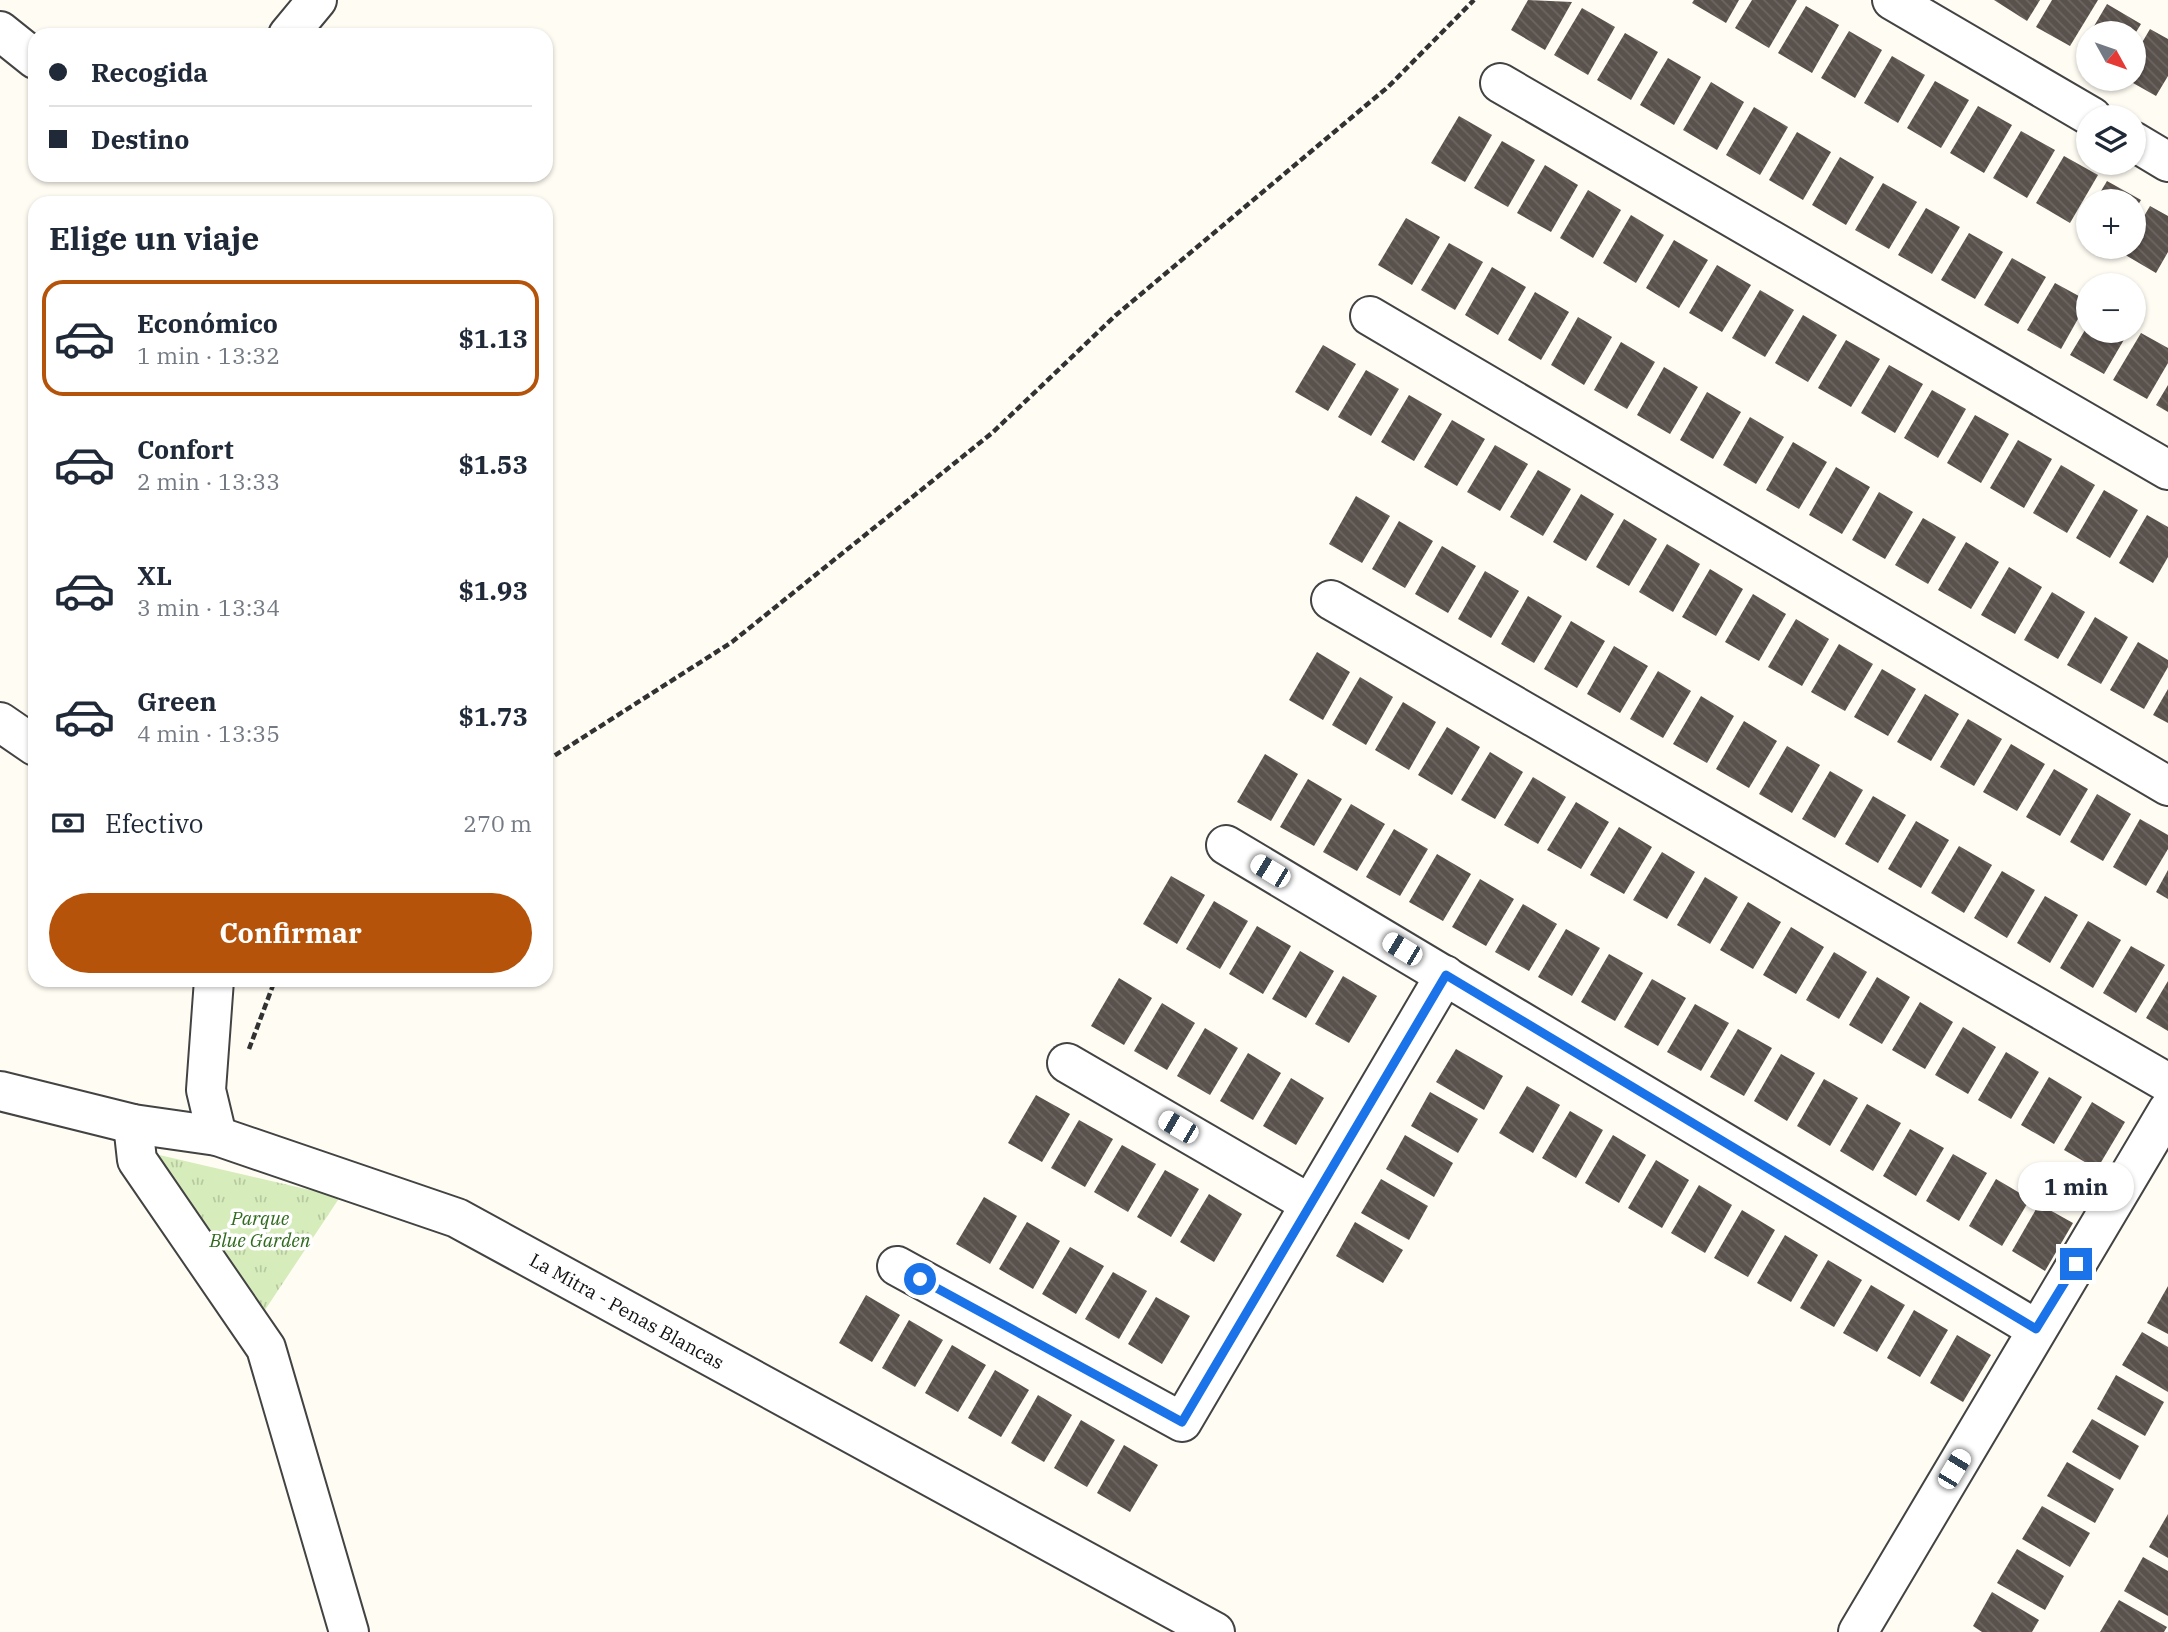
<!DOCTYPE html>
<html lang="es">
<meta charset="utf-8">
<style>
:root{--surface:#fff;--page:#f6f6f7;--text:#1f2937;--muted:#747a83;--line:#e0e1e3;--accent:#b45309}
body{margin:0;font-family:"IBM Plex Serif",serif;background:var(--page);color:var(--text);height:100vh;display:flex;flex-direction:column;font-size:26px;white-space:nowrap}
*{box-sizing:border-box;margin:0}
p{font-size:23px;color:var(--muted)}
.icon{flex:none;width:38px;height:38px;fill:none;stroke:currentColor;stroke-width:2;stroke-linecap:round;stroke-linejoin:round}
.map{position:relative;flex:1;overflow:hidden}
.drawer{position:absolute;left:28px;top:196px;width:525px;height:791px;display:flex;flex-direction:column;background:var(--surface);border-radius:21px;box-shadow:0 2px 5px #0004}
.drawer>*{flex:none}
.guide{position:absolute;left:28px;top:28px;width:525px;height:154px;border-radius:21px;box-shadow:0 2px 5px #0004;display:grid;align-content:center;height:154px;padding:0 21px;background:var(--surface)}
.needle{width:46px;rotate:130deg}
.tools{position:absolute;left:2076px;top:21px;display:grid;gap:14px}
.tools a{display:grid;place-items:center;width:70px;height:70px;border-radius:50%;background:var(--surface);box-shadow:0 2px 5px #0004;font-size:35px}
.end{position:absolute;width:32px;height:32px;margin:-16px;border:9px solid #1a73e8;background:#fff;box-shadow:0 0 0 4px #fff}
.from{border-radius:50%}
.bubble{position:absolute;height:49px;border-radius:24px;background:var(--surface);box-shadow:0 2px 5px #0004;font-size:23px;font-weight:800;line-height:49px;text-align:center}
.car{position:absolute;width:21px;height:42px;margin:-21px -10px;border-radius:9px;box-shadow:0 0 5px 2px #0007;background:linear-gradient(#fff 24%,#345 0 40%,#fff 0 76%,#345 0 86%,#fff 0)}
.guide b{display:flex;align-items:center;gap:24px;height:66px;font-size:26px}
.guide b+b{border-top:2px solid var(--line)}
.guide i{width:18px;height:18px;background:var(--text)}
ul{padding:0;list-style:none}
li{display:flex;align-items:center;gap:21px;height:116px;margin:0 14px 10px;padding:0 7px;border:4px solid transparent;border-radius:21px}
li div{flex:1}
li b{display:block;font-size:26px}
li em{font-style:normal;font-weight:800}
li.selected{border-color:var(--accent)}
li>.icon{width:63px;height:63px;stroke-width:1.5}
h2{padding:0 21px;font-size:32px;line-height:84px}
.pay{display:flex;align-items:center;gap:18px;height:77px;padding:0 21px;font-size:26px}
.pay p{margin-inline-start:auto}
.cta{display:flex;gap:14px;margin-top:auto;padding:14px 21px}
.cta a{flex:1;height:80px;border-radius:42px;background:var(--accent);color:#fff;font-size:28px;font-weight:800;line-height:80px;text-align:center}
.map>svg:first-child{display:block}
.park{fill:url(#park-tufts)}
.building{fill:url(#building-back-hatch)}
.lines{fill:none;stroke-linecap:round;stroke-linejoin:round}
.street-casing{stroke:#434343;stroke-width:42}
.path{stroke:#323232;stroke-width:4.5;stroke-dasharray:7 3.5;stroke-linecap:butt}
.street{stroke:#fff;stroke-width:38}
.route{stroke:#1a73e8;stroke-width:9}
.labels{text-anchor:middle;stroke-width:7;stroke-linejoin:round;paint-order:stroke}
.park-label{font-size:19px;font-style:italic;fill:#306b1d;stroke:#fff}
.street-label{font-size:19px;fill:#101010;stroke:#fff}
</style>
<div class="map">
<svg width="2168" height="1632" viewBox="0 0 2168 1632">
<defs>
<pattern id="park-tufts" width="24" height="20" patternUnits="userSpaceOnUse" patternTransform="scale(1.75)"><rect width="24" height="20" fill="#d6ecbb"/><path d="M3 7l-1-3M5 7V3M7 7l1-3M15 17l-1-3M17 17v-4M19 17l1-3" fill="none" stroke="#b7c9a0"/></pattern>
<pattern id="building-back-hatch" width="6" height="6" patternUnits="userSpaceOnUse" patternTransform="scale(1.75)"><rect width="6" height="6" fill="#59514c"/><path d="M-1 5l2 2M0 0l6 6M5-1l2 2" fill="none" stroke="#6c6561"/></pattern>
</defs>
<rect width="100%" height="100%" fill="#fffcf3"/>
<polygon class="park" points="155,1154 340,1197 265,1310 251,1301"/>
<g class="building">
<polygon points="1528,0 1572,2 1545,50 1511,30"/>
<polygon points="1694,0 1739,0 1726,23 1692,3"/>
<polygon points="1752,0 1797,0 1769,48 1735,28"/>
<polygon points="1994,0 2040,0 2027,21"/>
<polygon points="2052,0 2098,0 2070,46 2036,27"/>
<polygon points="2107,4 2141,24 2133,37 2133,33 2090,33"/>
<polygon points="1806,6 1839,25 1812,73 1778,53"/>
<polygon points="1582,8 1615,27 1588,75 1554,55"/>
<polygon points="2150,29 2168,39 2168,76 2156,96 2126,79 2133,79 2133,58"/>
<polygon points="1849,31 1882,50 1855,98 1821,78"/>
<polygon points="1625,33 1658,52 1631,100 1597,80"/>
<polygon points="1892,56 1925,75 1898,123 1864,103"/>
<polygon points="1668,58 1701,77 1674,125 1640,105"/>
<polygon points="1935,81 1969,100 1941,148 1907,128"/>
<polygon points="1711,82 1744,102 1717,150 1683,130"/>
<polygon points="1978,106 2012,125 1984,173 1950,153"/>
<polygon points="1754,107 1788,127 1760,175 1726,155"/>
<polygon points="1459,116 1492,135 1465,182 1431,163"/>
<polygon points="2021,131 2055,150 2027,198 1993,178"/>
<polygon points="1797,132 1831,152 1803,200 1769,180"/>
<polygon points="1502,141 1535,160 1508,207 1474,188"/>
<polygon points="2064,156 2098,175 2070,223 2036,203"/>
<polygon points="1840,157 1874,177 1846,225 1812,205"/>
<polygon points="1545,165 1578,185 1551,232 1517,213"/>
<polygon points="2107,181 2141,200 2133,213 2133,201 2095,201"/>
<polygon points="1883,183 1917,202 1889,249 1855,230"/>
<polygon points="1588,190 1621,210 1593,258 1560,238"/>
<polygon points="2150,206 2168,216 2168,252 2156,273 2122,253 2126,247 2133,247 2133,235"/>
<polygon points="1926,208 1960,227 1932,274 1898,255"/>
<polygon points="1631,215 1664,235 1636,283 1603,263"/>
<polygon points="1406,218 1440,237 1412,285 1378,265"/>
<polygon points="1969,233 2003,252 1975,299 1941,280"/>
<polygon points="1674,240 1708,260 1679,308 1646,288"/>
<polygon points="1449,243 1483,262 1455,310 1421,290"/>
<polygon points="2012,258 2046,277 2018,324 1984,305"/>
<polygon points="1717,265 1751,285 1722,332 1689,313"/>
<polygon points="1492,267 1526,287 1498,335 1465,315"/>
<polygon points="2055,283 2088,301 2061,349 2027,330"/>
<polygon points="1760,290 1794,310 1765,357 1732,338"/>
<polygon points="1535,292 1569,312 1541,360 1508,340"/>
<polygon points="1803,315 1837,335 1808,382 1775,363"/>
<polygon points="1578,317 1612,337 1584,385 1551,365"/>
<polygon points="2088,325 2088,331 2129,331 2104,374 2070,355"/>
<polygon points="2141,333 2168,348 2168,363 2147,399 2113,380"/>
<polygon points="1846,340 1880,359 1851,407 1818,388"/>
<polygon points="1621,342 1655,362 1627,409 1594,390"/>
<polygon points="1323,345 1356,364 1328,411 1295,392"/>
<polygon points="1889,365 1923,384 1895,433 1861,413"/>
<polygon points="1664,367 1698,387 1670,434 1637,415"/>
<polygon points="1366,370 1399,389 1371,436 1338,417"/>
<polygon points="2168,385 2168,412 2156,405"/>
<polygon points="1932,390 1966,409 1938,458 1904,438"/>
<polygon points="1707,392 1741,412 1713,459 1680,440"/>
<polygon points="1409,395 1442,414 1414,461 1381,442"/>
<polygon points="1975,415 2009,434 1981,483 1947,463"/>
<polygon points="1750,417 1784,437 1756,484 1723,465"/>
<polygon points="1452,420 1485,439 1457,486 1424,467"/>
<polygon points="2018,440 2052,459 2024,508 1990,488"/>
<polygon points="1793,442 1827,462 1799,509 1766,490"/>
<polygon points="1495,445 1528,464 1500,511 1467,492"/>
<polygon points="2061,465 2095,485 2067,533 2033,513"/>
<polygon points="1836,467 1870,487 1842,534 1809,515"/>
<polygon points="1538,470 1571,489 1543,536 1510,517"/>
<polygon points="2104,490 2138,510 2110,558 2076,538"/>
<polygon points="1879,492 1913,512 1885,559 1852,540"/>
<polygon points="1581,494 1614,514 1586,561 1553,542"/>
<polygon points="1356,496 1390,516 1362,563 1329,544"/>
<polygon points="2147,515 2168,527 2168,557 2153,583 2119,563"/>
<polygon points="1923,518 1956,537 1928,584 1895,565"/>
<polygon points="1624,519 1657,539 1629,586 1596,567"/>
<polygon points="1399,521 1433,541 1405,588 1372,569"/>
<polygon points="1966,542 1999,562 1971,609 1938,590"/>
<polygon points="1667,544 1700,564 1673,612 1639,592"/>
<polygon points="1442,546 1476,566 1448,613 1415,594"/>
<polygon points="2009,567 2042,587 2015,634 1981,615"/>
<polygon points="1710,569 1743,589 1716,636 1682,617"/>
<polygon points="1485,571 1519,591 1491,638 1458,619"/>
<polygon points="2052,592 2085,612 2058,659 2024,640"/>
<polygon points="1753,594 1786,614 1759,661 1725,642"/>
<polygon points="1528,596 1562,616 1534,663 1501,644"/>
<polygon points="2095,617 2128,637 2101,684 2067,665"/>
<polygon points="1796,619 1829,639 1802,686 1768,667"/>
<polygon points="1571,621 1605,641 1577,688 1544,669"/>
<polygon points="2138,642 2168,660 2168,667 2144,709 2110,690"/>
<polygon points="1839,644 1873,664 1845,711 1811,692"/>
<polygon points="1614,646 1648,666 1620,713 1587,694"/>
<polygon points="1317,652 1350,672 1323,720 1289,700"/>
<polygon points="1882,669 1916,689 1888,736 1854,717"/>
<polygon points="1658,671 1691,691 1663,738 1630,719"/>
<polygon points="1360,677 1393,697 1366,745 1332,725"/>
<polygon points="2168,689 2168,723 2153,715"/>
<polygon points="1925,694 1959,714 1931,761 1897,742"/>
<polygon points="1701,696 1734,716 1707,763 1673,744"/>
<polygon points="1403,702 1436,722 1409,770 1375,750"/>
<polygon points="1968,719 2002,739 1974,786 1940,767"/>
<polygon points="1744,721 1777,741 1749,788 1716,769"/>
<polygon points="1447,727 1480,747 1452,795 1418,775"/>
<polygon points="2011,744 2045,764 2017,811 1983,792"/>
<polygon points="1787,746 1820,765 1792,813 1759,794"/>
<polygon points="1490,752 1523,772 1495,819 1461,800"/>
<polygon points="1265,754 1298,774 1271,821 1237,802"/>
<polygon points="2054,769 2088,789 2060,836 2026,817"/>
<polygon points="1830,771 1863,790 1835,838 1802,819"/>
<polygon points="1533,777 1566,797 1538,844 1504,825"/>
<polygon points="1308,779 1342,799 1314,846 1280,827"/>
<polygon points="2097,794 2131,814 2103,861 2070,842"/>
<polygon points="1873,796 1906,815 1878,863 1845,844"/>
<polygon points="1576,802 1609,822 1581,869 1547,850"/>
<polygon points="1351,804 1385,824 1357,871 1323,852"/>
<polygon points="2140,819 2168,835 2168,849 2146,886 2113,867"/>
<polygon points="1916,821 1949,840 1921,888 1888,869"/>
<polygon points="1619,827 1652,847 1624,894 1590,875"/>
<polygon points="1394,829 1428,849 1400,896 1366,877"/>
<polygon points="1959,846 1992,865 1964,913 1931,893"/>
<polygon points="1662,852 1695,872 1667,919 1633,900"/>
<polygon points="1437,854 1471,874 1443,921 1409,902"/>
<polygon points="2168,870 2168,899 2156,892"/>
<polygon points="2002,871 2035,890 2007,938 1974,918"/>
<polygon points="1171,876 1205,895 1177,944 1143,924"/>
<polygon points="1705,877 1738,897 1710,944 1677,925"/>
<polygon points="1480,879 1514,899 1486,946 1452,927"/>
<polygon points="2045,896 2078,915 2050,963 2017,943"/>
<polygon points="1214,901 1248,921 1220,969 1186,949"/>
<polygon points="1748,902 1781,922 1753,969 1720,950"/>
<polygon points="1523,904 1557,924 1529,971 1495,952"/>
<polygon points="2088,921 2121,940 2093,988 2060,968"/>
<polygon points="1257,926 1291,946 1263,994 1229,974"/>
<polygon points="1791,927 1824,947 1796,994 1763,975"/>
<polygon points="1566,929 1600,948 1572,996 1538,977"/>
<polygon points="2131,946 2165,965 2136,1013 2103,993"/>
<polygon points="1300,951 1334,971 1306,1018 1272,999"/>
<polygon points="1834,952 1867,972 1839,1019 1806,1000"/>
<polygon points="1609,954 1643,973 1615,1021 1581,1002"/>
<polygon points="1343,976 1377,996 1349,1043 1315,1024"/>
<polygon points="1877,977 1910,997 1882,1044 1849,1025"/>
<polygon points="1119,978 1152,998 1124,1045 1091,1026"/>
<polygon points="1652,979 1686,998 1658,1046 1624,1027"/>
<polygon points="2168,981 2168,1031 2146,1018"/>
<polygon points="1920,1002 1953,1022 1925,1069 1892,1050"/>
<polygon points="1162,1003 1195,1023 1167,1070 1134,1051"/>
<polygon points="1695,1004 1729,1023 1701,1071 1667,1052"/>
<polygon points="1963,1027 1996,1047 1968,1094 1935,1075"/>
<polygon points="1205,1028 1238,1048 1210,1095 1177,1076"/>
<polygon points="1738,1029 1772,1048 1744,1096 1710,1077"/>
<polygon points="1456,1049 1503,1076 1484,1110 1436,1082"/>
<polygon points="2006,1052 2039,1072 2011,1119 1978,1100"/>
<polygon points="1248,1053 1281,1073 1253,1120 1220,1101"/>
<polygon points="1781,1054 1815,1073 1787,1121 1754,1101"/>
<polygon points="2049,1077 2082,1097 2054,1144 2021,1125"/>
<polygon points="1291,1078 1324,1098 1296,1145 1263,1126"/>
<polygon points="1824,1079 1858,1098 1830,1146 1797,1126"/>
<polygon points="1527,1086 1560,1105 1533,1153 1499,1133"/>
<polygon points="1430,1092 1478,1119 1458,1153 1411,1126"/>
<polygon points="1036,1095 1070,1114 1042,1162 1008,1143"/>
<polygon points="2092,1102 2125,1122 2097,1169 2064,1150"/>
<polygon points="1867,1104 1901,1123 1873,1171 1840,1151"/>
<polygon points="1570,1111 1603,1130 1576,1178 1542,1158"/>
<polygon points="1079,1120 1113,1139 1085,1187 1051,1168"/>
<polygon points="1910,1129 1944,1148 1916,1196 1883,1176"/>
<polygon points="1405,1135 1453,1163 1434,1197 1386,1169"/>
<polygon points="1613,1135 1646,1155 1619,1203 1585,1183"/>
<polygon points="1122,1145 1156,1164 1128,1212 1094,1192"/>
<polygon points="1953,1154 1987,1173 1959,1221 1926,1201"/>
<polygon points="1656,1160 1689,1180 1662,1228 1628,1208"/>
<polygon points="1165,1170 1199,1189 1171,1237 1137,1217"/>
<polygon points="1381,1179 1428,1206 1409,1240 1361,1213"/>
<polygon points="1996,1179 2030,1199 2002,1246 1969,1226"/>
<polygon points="1699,1185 1732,1205 1705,1253 1671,1233"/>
<polygon points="1209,1194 1242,1214 1214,1262 1180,1242"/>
<polygon points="984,1197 1017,1216 990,1264 956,1244"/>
<polygon points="2039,1204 2073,1223 2045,1271 2012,1251"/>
<polygon points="1742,1210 1775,1230 1748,1277 1714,1258"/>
<polygon points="1027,1222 1060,1241 1033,1289 999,1269"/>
<polygon points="1355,1222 1403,1250 1383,1283 1336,1256"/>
<polygon points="1785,1235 1818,1255 1791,1302 1757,1283"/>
<polygon points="1070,1247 1104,1266 1076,1314 1042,1294"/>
<polygon points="1828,1260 1862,1280 1834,1327 1800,1308"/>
<polygon points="1113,1272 1147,1291 1119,1339 1085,1319"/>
<polygon points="1871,1285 1905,1305 1877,1352 1843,1333"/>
<polygon points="2168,1286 2168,1334 2147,1323"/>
<polygon points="866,1295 900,1315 872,1362 839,1343"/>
<polygon points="1156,1297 1190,1316 1162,1364 1128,1344"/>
<polygon points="1914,1310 1948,1330 1920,1377 1887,1358"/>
<polygon points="909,1320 943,1340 915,1387 882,1368"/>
<polygon points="2142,1332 2168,1347 2168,1392 2122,1365"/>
<polygon points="1957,1335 1991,1355 1963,1402 1930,1383"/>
<polygon points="952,1345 986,1365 958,1412 925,1393"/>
<polygon points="995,1370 1029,1390 1001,1437 968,1418"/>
<polygon points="2116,1375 2164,1402 2145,1436 2097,1409"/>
<polygon points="1038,1395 1072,1415 1044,1462 1011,1443"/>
<polygon points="2092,1419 2139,1446 2120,1480 2072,1452"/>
<polygon points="1081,1420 1115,1440 1087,1487 1054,1468"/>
<polygon points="1124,1445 1158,1465 1130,1512 1097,1493"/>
<polygon points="2067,1462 2114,1489 2095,1523 2047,1496"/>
<polygon points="2042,1506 2090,1533 2070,1567 2022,1539"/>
<polygon points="2168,1514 2168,1558 2149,1547"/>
<polygon points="2017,1549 2064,1576 2045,1610 1997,1583"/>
<polygon points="2143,1557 2168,1571 2168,1616 2124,1591"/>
<polygon points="1992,1592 2039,1620 2032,1632 1982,1632 1973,1626"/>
<polygon points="2119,1600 2167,1627 2164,1632 2100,1632"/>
</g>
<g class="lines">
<g class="street-casing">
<g id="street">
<polyline points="1892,0 2092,117"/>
<polyline points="0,31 35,59"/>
<polyline points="288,35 317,0"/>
<polyline points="1500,83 2168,470"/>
<polyline points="2133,141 2168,162"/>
<polyline points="1370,316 2168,786"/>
<polyline points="1331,600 2168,1083"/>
<polyline points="0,722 35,746"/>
<polyline points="1226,845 2036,1329"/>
<polyline points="214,980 206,1090 217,1136"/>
<polyline points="1067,1063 1310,1204"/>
<polyline points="0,1091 133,1124 217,1136 457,1218 1215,1632"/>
<polyline points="133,1124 137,1160 266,1348 349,1632"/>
<polyline points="897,1266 1182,1422 1445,975"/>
<polyline points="1858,1632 2168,1110"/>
</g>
</g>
<g class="path">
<polyline points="546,761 732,642 992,433 1116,315 1388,87 1474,0"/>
<polyline points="249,1049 275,980"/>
</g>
<use href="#street" class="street"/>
</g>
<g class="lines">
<polyline class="route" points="920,1279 1182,1422 1446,975 2036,1329 2076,1264"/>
</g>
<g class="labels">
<g class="park-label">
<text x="260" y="1225">Parque<tspan x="260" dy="22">Blue Garden</tspan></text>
</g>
<g class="street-label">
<text transform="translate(627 1311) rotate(29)" y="7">La Mitra - Penas Blancas</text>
</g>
</g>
</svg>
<div class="tools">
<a><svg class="needle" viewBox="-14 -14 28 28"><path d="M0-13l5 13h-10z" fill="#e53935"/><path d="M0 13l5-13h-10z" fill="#747a83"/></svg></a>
<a><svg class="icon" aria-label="layers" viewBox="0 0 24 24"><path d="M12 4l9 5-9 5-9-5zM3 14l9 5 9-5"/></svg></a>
<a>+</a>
<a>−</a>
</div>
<i class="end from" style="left:920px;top:1279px"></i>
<i class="end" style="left:2076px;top:1264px"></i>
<div class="bubble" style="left:2018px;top:1162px;width:116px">1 min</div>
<i class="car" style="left:1270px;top:871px;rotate:301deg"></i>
<i class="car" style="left:1402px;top:949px;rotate:301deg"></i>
<i class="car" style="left:1178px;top:1127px;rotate:300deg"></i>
<i class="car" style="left:1954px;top:1469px;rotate:31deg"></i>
<div class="guide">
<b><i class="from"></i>Recogida</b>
<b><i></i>Destino</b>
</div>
<section class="drawer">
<h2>Elige un viaje</h2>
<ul>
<li class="selected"><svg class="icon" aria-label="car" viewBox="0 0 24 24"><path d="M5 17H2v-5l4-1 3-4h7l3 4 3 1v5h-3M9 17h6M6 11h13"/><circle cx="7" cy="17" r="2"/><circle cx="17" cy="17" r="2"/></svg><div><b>Económico</b><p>1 min · 13:32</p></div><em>$1.13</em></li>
<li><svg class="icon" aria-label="car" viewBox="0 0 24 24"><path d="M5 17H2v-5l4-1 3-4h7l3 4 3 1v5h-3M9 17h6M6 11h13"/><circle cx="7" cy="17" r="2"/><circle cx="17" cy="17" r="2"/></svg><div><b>Confort</b><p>2 min · 13:33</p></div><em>$1.53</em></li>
<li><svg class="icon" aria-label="car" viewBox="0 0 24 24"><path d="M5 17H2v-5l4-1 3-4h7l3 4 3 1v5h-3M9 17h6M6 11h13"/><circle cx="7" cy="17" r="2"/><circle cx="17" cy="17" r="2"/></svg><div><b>XL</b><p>3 min · 13:34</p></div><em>$1.93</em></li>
<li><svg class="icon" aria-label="car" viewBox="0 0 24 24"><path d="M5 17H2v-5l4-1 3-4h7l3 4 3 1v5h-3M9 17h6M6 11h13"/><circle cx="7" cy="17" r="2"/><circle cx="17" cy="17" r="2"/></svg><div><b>Green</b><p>4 min · 13:35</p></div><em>$1.73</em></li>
</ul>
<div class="pay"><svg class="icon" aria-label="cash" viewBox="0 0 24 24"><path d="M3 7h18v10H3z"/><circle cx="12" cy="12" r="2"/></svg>Efectivo<p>270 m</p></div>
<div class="cta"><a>Confirmar</a></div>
</section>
</div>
